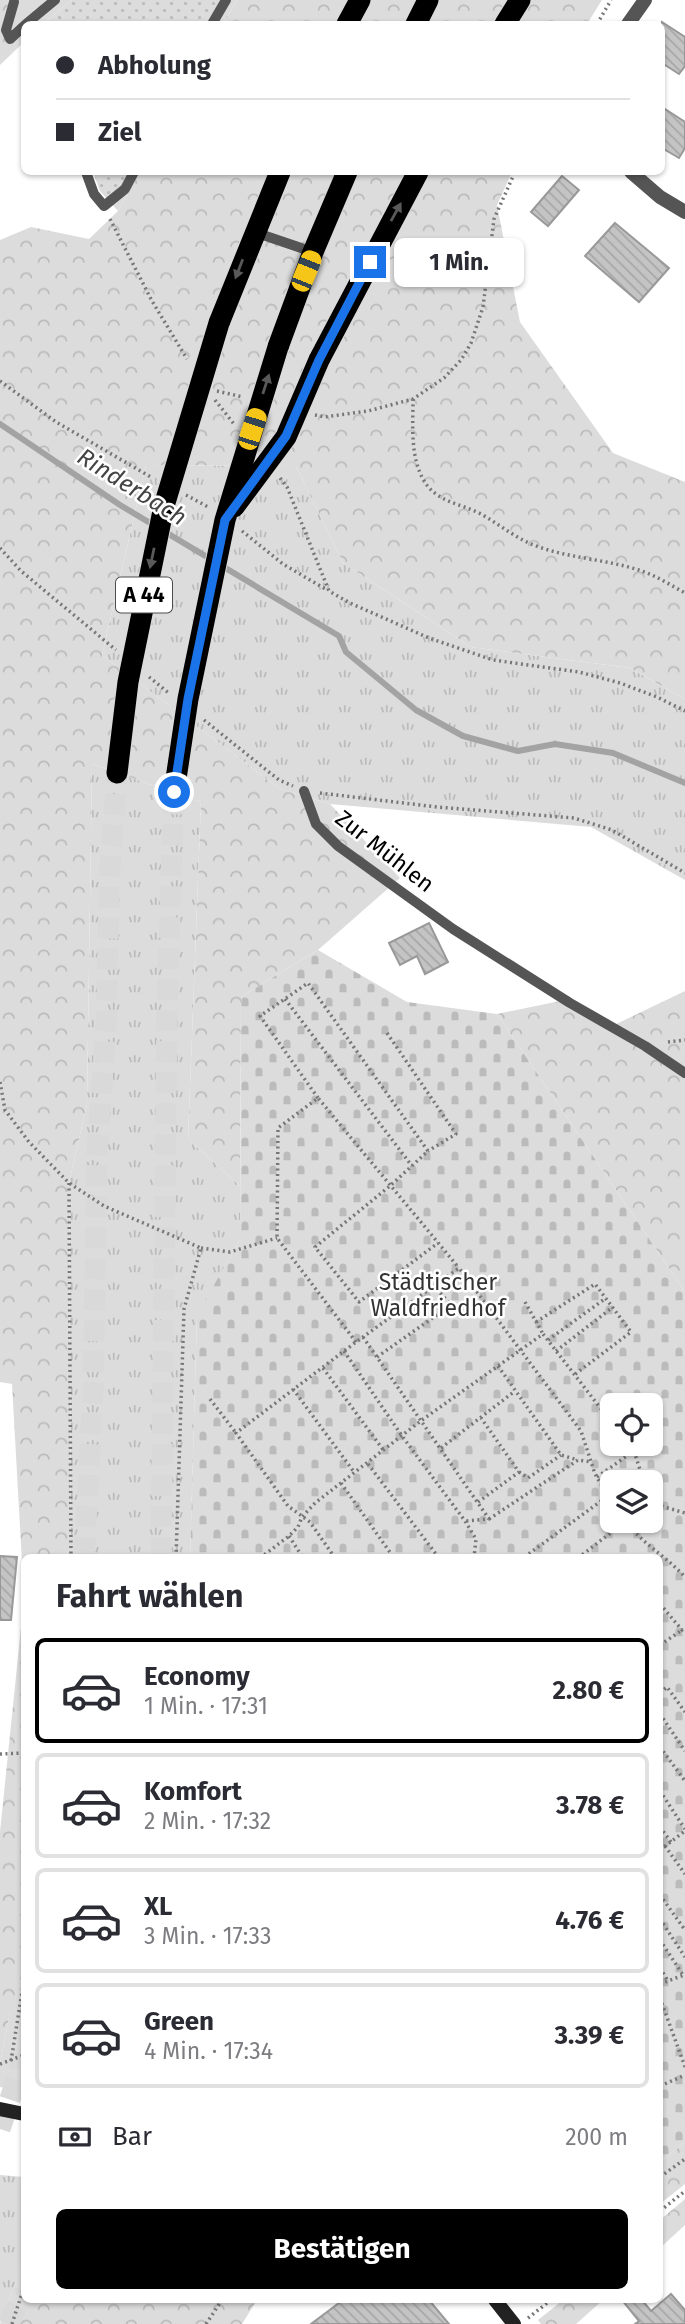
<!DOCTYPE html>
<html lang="de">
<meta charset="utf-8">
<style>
:root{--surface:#fff;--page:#f2f2f3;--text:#2b2b33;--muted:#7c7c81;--line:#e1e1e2;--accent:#000}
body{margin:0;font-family:"Fira Sans",sans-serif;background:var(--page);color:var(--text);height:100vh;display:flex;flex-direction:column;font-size:26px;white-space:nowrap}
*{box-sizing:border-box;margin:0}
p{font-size:23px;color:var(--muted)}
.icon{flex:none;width:38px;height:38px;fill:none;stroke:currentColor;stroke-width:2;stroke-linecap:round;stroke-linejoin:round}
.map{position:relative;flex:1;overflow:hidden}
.drawer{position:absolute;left:21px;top:1554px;width:642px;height:749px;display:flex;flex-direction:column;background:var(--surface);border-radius:10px;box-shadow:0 2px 5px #0004}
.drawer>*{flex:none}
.top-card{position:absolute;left:21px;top:21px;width:644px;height:154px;border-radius:10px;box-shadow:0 2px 5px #0004;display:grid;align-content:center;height:154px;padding:0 35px;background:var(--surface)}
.buttons{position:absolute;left:600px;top:1393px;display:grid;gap:14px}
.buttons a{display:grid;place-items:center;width:63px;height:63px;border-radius:10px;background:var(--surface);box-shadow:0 2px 5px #0004;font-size:35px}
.end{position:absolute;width:32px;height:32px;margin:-16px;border:9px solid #1a73e8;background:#fff;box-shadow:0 0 0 4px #fff}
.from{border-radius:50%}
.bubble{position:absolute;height:49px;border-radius:10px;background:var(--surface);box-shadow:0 2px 5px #0004;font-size:23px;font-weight:700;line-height:49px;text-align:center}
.car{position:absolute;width:21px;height:42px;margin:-21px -10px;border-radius:9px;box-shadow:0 0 5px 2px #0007;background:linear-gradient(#f5c518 24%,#345 0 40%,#f5c518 0 76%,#345 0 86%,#f5c518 0)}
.top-card b{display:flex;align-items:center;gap:24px;height:66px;font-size:26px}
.top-card b+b{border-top:2px solid var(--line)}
.top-card i{width:18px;height:18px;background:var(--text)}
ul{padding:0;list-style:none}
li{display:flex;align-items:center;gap:21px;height:105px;margin:0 14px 10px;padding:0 21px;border:4px solid var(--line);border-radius:10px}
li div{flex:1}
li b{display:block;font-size:26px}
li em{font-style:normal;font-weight:700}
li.current{border-color:var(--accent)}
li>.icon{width:63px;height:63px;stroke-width:1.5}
h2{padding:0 35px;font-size:32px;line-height:84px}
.pay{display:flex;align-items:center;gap:18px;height:77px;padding:0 35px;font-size:26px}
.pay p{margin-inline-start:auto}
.primary-button{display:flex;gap:14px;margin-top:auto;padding:14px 35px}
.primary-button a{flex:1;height:80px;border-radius:10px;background:var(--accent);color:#fff;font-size:28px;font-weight:700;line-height:80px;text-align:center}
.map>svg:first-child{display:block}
.grass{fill:url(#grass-tufts)}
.forest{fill:url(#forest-crowns)}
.cemetery{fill:url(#cemetery-stones);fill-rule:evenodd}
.garden{fill:url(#garden-dots)}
.pitch{fill:#dcdcdc}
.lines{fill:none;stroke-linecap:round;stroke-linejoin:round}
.stream{stroke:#a3a3a3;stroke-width:6}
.building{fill:url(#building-back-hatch);stroke:#999;stroke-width:2}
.highway-tunnel{stroke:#d9d9d9;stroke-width:21;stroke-dasharray:21 10;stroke-linecap:butt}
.highway-casing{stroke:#dbdbdb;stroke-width:23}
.path{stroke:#777;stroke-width:3.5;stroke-dasharray:2 3.5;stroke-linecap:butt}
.lane{stroke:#555;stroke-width:10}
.street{stroke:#555;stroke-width:14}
.secondary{stroke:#222;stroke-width:14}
.highway{stroke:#000;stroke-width:21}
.highway-bridge-casing{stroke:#dbdbdb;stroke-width:23;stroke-linecap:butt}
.highway-bridge{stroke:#000;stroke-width:21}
.oneway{fill:#595959}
.route{stroke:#1a73e8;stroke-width:9}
.labels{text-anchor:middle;stroke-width:5;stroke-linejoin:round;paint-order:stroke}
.shield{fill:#fff;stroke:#4c4c4c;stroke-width:2}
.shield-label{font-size:21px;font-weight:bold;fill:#000}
.street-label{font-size:23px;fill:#000;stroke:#fff}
.park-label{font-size:23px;fill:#333;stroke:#fff}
.water-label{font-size:24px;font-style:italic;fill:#444;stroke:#fff}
</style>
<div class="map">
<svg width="685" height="2324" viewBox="0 0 685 2324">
<defs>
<pattern id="grass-tufts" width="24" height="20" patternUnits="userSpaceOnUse" patternTransform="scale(1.75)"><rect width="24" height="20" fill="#dcdcdc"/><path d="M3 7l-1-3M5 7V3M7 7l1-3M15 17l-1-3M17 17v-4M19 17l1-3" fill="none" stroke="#bbb"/></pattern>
<pattern id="forest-crowns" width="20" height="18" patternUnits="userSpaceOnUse" patternTransform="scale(1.75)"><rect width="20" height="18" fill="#dcdcdc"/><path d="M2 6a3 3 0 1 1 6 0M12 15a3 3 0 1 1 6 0" fill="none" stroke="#bbb"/></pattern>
<pattern id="cemetery-stones" width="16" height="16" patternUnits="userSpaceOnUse" patternTransform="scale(1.75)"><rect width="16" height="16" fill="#dcdcdc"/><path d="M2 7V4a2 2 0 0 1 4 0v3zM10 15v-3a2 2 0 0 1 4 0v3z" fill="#bbb"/></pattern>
<pattern id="garden-dots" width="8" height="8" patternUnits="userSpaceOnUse" patternTransform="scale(1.75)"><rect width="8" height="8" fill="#dcdcdc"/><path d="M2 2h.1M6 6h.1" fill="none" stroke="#bbb" stroke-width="1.8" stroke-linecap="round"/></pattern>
<pattern id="building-back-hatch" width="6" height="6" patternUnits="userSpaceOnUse" patternTransform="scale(1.75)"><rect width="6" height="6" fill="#c4c4c4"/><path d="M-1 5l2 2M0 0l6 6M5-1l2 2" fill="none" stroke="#a7a7a7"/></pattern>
</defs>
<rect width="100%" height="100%" fill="#fff"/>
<g class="grass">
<polygon points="146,465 296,466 343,563 471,647 630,668 685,699 685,880 591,827 330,804 280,789 102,655"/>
<polygon points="92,764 201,802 188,1139 240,1186 240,1239 197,1316 190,1557 71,1557 69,1183 87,1104"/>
<polygon points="0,2175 24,2177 24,2262 0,2323"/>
</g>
<g class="forest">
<polygon points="0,0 72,0 43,24 24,24 24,42 0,65"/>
<polygon points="237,0 602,0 587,24 223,24"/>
<polygon points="140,172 512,172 497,205 520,322 613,453 685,482 685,699 630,668 471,647 343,563 296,466 146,465 102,655 280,789 330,804 400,878 318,950 241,997 240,1186 188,1139 201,802 92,764 87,1104 69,1183 71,1557 24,1558 24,2014 10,2012 0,2064 0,1832 24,1598 12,1384 0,1382 0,240 31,227 89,239 118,211"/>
<polygon points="685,991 685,1292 497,1014 560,1001 610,1027"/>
<polygon points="685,2142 685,2184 660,2204 660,2162"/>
<polygon points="685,2199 685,2225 660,2248 660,2220"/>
<polygon points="24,2261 24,2300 257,2300 242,2324 0,2324"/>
<polygon points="563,2300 603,2300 576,2324 541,2324 538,2320"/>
</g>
<path class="cemetery" d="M318 950 407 1002 497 1014 685 1292V2142L660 2162V1558L190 1557 197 1315 240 1239 241 997ZM612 1405H651V1444H612ZM612 1482H651V1521H612Z"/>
<g class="garden">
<polygon points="72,0 237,0 223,24 43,24"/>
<polygon points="93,172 140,172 118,211 100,191"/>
</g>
<polygon class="pitch" points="10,2011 24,2014 24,2092 0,2087 0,2064"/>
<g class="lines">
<polyline class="stream" points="0,424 120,505 339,636 346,652 416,710 463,736 518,751 555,744 613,753 685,783"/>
</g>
<g class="building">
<polygon points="662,22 685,37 685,66 679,74 662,63"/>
<polygon points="662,107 685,122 685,148 679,158 662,148"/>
<polygon points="562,176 579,190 548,226 531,212"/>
<polygon points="615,223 669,268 639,302 585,256"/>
<polygon points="429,923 448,962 425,974 417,956 400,965 389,943"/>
<polygon points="0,1556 17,1557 11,1620 0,1620"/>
<polygon points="671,2294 685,2310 685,2324 635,2324 639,2321 622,2300 642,2300 651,2311"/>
<polygon points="343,2300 429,2300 449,2324 311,2324"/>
</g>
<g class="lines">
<g class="highway-tunnel">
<polyline points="84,1558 93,1394 97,1154 107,1012 109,880 117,773"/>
<polyline points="161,1558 167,1008 174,792"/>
<polyline points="0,2129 18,2075 24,2044"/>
<polyline points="8,2324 24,2292"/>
</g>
<g class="highway-casing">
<g id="highway">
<polyline points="347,24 360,0"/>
<polyline points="416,24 428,0"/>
<polyline points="505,24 520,0"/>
<polyline points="219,323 280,172"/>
<polyline points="278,347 313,252 347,172"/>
<polyline points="319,360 418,172"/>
</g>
</g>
<g class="path">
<polyline points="597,24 611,0"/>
<polyline points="110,219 152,301 187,359"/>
<polyline points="0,381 56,422 151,477"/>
<polyline points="217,391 243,397"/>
<path d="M413 399C413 425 410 455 423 479 435 502 460 503 481 514 502 526 519 541 542 548 578 560 617 560 652 575 663 580 674 587 685 593"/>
<polyline points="215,400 234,424"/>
<polyline points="315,415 325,417 368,411 413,399 444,378 461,360 471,343 483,307 494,219 515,172"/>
<polyline points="280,478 287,487 329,591 350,603 429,638 493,660 579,672 620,683 657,697 685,711"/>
<polyline points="186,495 210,508"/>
<polyline points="242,531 283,564 327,590"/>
<polyline points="0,548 21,571 116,650"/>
<polyline points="149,677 170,694"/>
<polyline points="204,720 279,780 293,786"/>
<polyline points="320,793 437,807 574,818 612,830 685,873"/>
<polyline points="285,999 412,1166"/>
<polyline points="387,1033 456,1134 428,1151"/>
<polyline points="668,1042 685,1040"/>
<polyline points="0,1082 5,1110 29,1142 69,1183 104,1206 201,1248 184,1309 176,1558"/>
<polyline points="318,1098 260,1016 308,983 428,1151 390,1186 315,1247 359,1302 438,1243"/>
<polyline points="69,1183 71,1558"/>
<polyline points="201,1248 230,1252 277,1238"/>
<polyline points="525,1302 543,1334"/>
<polyline points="536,1322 595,1284 631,1332 574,1375"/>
<polyline points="363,1337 489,1519 465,1521"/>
<polyline points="548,1340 606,1298"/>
<polyline points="356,1342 277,1238 278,1128 318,1098 459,1268"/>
<polyline points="344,1351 402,1436 465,1521 476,1539 474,1558"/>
<polyline points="556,1351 613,1307"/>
<polyline points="377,1357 451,1305 434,1286"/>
<polyline points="498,1366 561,1455 578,1460"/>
<polyline points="323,1368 384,1451"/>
<polyline points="293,1389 354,1472"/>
<polyline points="210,1399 236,1433"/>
<polyline points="441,1448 515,1391"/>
<polyline points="634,1451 644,1482"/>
<polyline points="368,1464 439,1558"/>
<polyline points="519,1472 528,1478 561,1455"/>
<polyline points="597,1477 634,1451 629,1444"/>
<polyline points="341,1483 394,1558"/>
<polyline points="478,1502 519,1472 481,1418"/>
<polyline points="651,1503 685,1513"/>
<polyline points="489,1519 578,1460 591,1462"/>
<path d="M626 1521C642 1544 666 1556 685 1577"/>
<polyline points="289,1536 303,1558"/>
<polyline points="260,1558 289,1536 298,1527 302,1517 315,1503 422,1420 543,1334 612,1423"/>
<polyline points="335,1558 310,1522 288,1506 236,1433 356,1342 459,1268 581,1431 595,1474 608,1496 523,1558"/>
<polyline points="578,1558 626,1521"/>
<polyline points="660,1604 682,1630 685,1627"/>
<polyline points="660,1645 682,1630"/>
<polyline points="660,1693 667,1687 685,1712"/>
<polyline points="660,1714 685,1751"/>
<polyline points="660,1747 685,1781"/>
<polyline points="0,1754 24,1753"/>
<polyline points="660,1791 685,1829"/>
<polyline points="660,1827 671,1842"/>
<polyline points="665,1846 685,1874"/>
<polyline points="660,1850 685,1831"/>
<polyline points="660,1895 685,1930"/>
<polyline points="660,1919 685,1957"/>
<polyline points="660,1940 683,1975"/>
<polyline points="660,1968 668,1981"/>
<polyline points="660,1984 684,1975"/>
<polyline points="660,1998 685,2067"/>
<polyline points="11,2061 24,1980"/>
<polyline points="0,2064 24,2055"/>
<polyline points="660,2086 685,2075"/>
<polyline points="660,2177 685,2159"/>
<polyline points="660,2211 685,2191"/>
<polyline points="528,2318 551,2300"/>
<polyline points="12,2324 24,2287"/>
<polyline points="206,2324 222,2300"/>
</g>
<g class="lane">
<polyline points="14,2 6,30 10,39 24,26"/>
<polyline points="26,24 55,0"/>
<polyline points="212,24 226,0"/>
<polyline points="86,172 94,194 104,206 125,189 134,172"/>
<polyline points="254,232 313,252"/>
<polyline points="304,791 316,824 338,846 453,929 570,1003 645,1046 685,1073"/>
</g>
<g class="street">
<polyline points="628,24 645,0"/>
<polyline points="631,172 660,197 685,212"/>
</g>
<g class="secondary">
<polyline points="0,2109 24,2114"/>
<polyline points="495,2300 514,2324"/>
</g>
<use href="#highway" class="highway"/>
<g class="highway-bridge-casing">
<g id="highway-bridge">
<polyline points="234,507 286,437 319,360"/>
<polyline points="117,773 128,682 164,506 219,323"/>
<polyline points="174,792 188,699 225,520 278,347"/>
</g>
</g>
<use href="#highway-bridge" class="highway-bridge"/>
</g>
<defs><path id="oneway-solid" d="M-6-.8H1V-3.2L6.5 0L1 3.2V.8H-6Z" transform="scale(1.75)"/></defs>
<g class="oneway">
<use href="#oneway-solid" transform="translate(396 212) rotate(-61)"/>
<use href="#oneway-solid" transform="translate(239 269) rotate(111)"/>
<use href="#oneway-solid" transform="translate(266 384) rotate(-72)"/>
<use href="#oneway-solid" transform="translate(152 558) rotate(102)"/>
</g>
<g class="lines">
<polyline class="route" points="174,792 188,699 225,520 286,436 319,360 370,262"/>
</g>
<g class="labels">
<rect class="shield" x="116" y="577.5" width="56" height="35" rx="5"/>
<g class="shield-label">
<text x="144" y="602">A 44</text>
</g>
<g class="street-label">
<text transform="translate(385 851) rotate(38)" y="8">Zur Mühlen</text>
</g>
<g class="park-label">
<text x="438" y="1290">Städtischer<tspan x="438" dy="26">Waldfriedhof</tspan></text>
</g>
<g class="water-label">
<text transform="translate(132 487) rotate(32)" y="8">Rinderbach</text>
</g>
</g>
</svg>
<div class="buttons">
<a><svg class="icon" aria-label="locate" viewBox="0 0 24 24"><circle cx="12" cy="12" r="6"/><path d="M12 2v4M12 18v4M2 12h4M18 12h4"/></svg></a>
<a><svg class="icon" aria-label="layers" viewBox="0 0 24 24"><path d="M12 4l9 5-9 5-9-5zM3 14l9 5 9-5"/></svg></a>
</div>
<i class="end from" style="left:174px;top:792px"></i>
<i class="end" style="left:370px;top:262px"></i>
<div class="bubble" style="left:394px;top:238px;width:130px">1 Min.</div>
<i class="car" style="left:306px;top:271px;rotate:22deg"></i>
<i class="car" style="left:252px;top:429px;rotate:18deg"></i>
<div class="top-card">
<b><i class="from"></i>Abholung</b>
<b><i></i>Ziel</b>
</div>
<section class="drawer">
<h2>Fahrt wählen</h2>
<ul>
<li class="current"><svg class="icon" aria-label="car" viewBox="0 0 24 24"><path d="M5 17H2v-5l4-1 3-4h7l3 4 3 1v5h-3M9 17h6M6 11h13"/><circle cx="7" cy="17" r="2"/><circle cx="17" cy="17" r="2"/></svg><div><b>Economy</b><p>1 Min. · 17:31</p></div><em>2.80 €</em></li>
<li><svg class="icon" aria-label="car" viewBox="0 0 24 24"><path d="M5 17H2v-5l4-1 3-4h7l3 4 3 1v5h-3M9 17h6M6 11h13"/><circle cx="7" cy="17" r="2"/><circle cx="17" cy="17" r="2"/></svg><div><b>Komfort</b><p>2 Min. · 17:32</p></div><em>3.78 €</em></li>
<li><svg class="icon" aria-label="car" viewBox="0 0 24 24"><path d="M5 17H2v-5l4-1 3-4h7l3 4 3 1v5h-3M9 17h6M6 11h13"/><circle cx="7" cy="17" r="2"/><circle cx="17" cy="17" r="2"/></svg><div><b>XL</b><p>3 Min. · 17:33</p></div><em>4.76 €</em></li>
<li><svg class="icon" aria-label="car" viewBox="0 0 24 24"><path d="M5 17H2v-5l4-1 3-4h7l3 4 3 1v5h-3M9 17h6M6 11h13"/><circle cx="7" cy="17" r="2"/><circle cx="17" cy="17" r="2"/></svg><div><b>Green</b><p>4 Min. · 17:34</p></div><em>3.39 €</em></li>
</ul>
<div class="pay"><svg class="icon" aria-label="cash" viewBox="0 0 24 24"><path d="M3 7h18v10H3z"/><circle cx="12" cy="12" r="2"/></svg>Bar<p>200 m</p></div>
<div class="primary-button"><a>Bestätigen</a></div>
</section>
</div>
